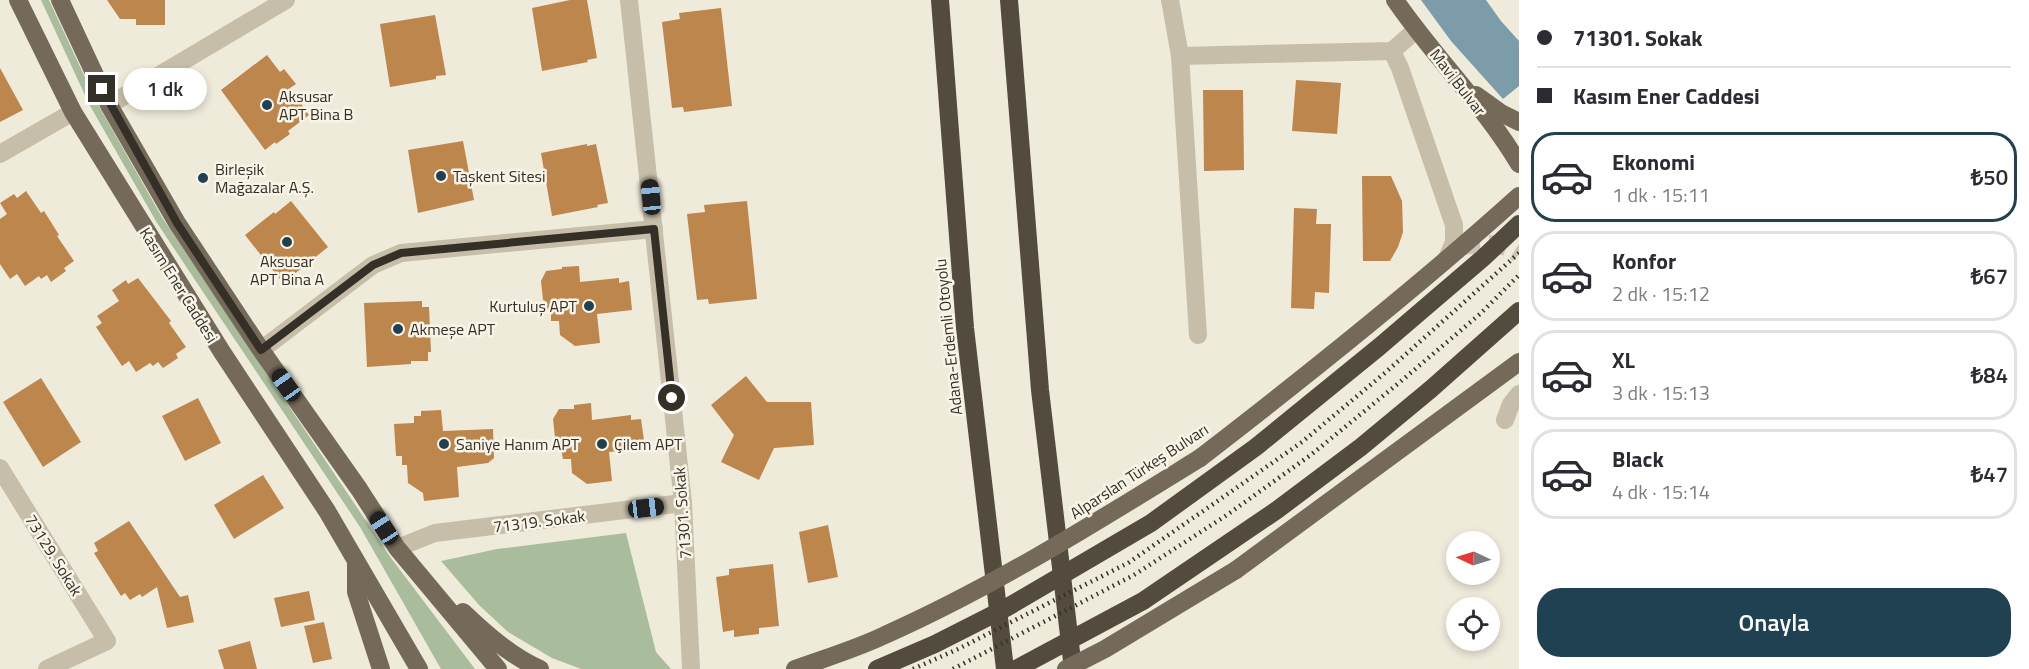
<!DOCTYPE html>
<html lang="tr">
<meta charset="utf-8">
<style>
:root{--surface:#fff;--page:#f2f2f3;--text:#2b2b33;--muted:#7c7c81;--line:#e1e1e2;--accent:#204152}
body{margin:0;font-family:"Titillium Web",sans-serif;background:var(--page);color:var(--text);height:100vh;display:flex;flex-direction:column;font-size:22px;white-space:nowrap}
*{box-sizing:border-box;margin:0}
p{font-size:20px;color:var(--muted)}
.icon{flex:none;width:33px;height:33px;fill:none;stroke:currentColor;stroke-width:2;stroke-linecap:round;stroke-linejoin:round}
.map{position:relative;flex:1;overflow:hidden}
.side{display:flex;flex-direction:column;background:var(--surface);width:510px}
.side>*{flex:none}
.banner{display:grid;align-content:center;height:132px;padding:0 18px;background:var(--surface)}
.needle{width:39px;rotate:274deg}
.tools{position:absolute;left:1446px;top:531px;display:grid;gap:12px}
.tools a{display:grid;place-items:center;width:54px;height:54px;border-radius:50%;background:var(--surface);box-shadow:0 3px 9px #0003;font-size:30px}
.end{position:absolute;width:27px;height:27px;margin:-14px;border:8px solid #342f27;background:#fff;box-shadow:0 0 0 3px #fff}
.from{border-radius:50%}
.bubble{position:absolute;height:42px;border-radius:21px;background:var(--surface);box-shadow:0 3px 9px #0003;font-size:20px;font-weight:600;line-height:42px;text-align:center}
.car{position:absolute;width:18px;height:36px;margin:-18px -9px;border-radius:8px;box-shadow:0 0 4px 2px #0007;background:linear-gradient(#222 24%,#8ab4d8 0 40%,#222 0 76%,#8ab4d8 0 86%,#222 0)}
.banner b{display:flex;align-items:center;gap:21px;height:57px;font-size:22px}
.banner b+b{border-top:2px solid var(--line)}
.banner i{width:15px;height:15px;background:var(--text)}
ul{padding:0;list-style:none}
li{display:flex;align-items:center;gap:18px;height:90px;margin:0 12px 9px;padding:0 6px;border:3px solid var(--line);border-radius:24px}
li div{flex:1}
li b{display:block;font-size:22px}
li em{font-style:normal;font-weight:600}
li.current{border-color:var(--accent)}
li>.icon{width:54px;height:54px;stroke-width:1.5}
.cta{display:flex;gap:12px;margin-top:auto;padding:12px 18px}
.cta a{flex:1;height:69px;border-radius:24px;background:var(--accent);color:#fff;font-size:24px;font-weight:600;line-height:69px;text-align:center}
main{display:flex;flex:1;min-height:0}
.map>svg:first-child{display:block}
.green{fill:#a9bd9c}
.water{fill:#7c9caa}
.building{fill:#bc864c}
.lines{fill:none;stroke-linecap:round;stroke-linejoin:round}
.major-tunnel{stroke:#cac5b7;stroke-width:18;stroke-dasharray:18 9;stroke-linecap:butt}
.minor{stroke:#c6bea8;stroke-width:18}
.major{stroke:#756a5a;stroke-width:18}
.highway{stroke:#544b3f;stroke-width:18}
.rail{stroke:#342f27;stroke-width:4.5;stroke-dasharray:1.5 4.5;stroke-linecap:butt}
.major-bridge{stroke:#756a5a;stroke-width:18}
.highway-bridge{stroke:#544b3f;stroke-width:18}
.route{stroke:#342f27;stroke-width:8}
.poi-dot{fill:#204152;stroke:#f8f4e7;stroke-width:2}
.labels{text-anchor:middle;stroke-width:5;stroke-linejoin:round;paint-order:stroke}
.street-label{font-size:16px;fill:#342f27;stroke:#f8f4e7}
.poi-label{font-size:16px;fill:#342f27;stroke:#f8f4e7;text-anchor:start}
</style>
<main>
<div class="map">
<svg width="1519" height="669" viewBox="0 0 1519 669">
<rect width="100%" height="100%" fill="#efebdb"/>
<g class="green">
<polygon points="41,0 49,0 96,101 163,219 391,558 475,669 441,669 360,527 157,223 89,104"/>
<polygon points="626,533 656,652 671,669 581,669 552,658 508,632 479,605 441,561 497,549"/>
</g>
<polygon class="water" points="1421,0 1486,0 1501,21 1519,41 1519,86 1503,99 1451,41"/>
<g class="building">
<polygon points="107,0 165,0 165,25 136,25 136,19 120,19"/>
<polygon points="570,0 587,0 597,58 587,60 588,62 542,71 532,8"/>
<polygon points="721,8 732,106 684,112 683,107 672,108 662,22 680,19 679,13"/>
<polygon points="435,15 446,75 436,76 436,79 390,87 380,24"/>
<polygon points="267,55 280,72 284,69 296,84 290,88 309,115 288,131 290,134 276,144 275,142 265,150 221,90"/>
<polygon points="0,68 23,110 0,122"/>
<polygon points="1296,80 1341,83 1337,134 1292,131"/>
<polygon points="1203,90 1243,90 1244,170 1204,171"/>
<polygon points="463,141 474,200 418,213 408,150"/>
<polygon points="587,144 587,146 596,144 608,203 597,205 598,207 552,216 541,153"/>
<polygon points="1362,176 1391,176 1402,201 1403,232 1398,247 1390,261 1363,261"/>
<polygon points="26,191 41,213 44,211 59,235 57,236 74,261 64,268 66,271 51,282 47,275 41,279 39,276 25,286 17,274 10,279 0,264 0,219 7,214 0,203 14,194 17,198"/>
<polygon points="291,201 328,247 283,283 245,235 274,212 275,214"/>
<polygon points="747,201 757,299 709,304 708,299 697,300 687,214 705,212 704,205"/>
<polygon points="1294,208 1317,209 1316,224 1331,224 1329,293 1315,292 1314,309 1291,308"/>
<polygon points="579,266 580,282 619,278 619,283 629,281 632,310 597,314 600,343 575,346 560,335 559,321 551,321 551,311 547,310 547,302 543,300 541,281 546,271 562,269 562,267"/>
<polygon points="138,278 171,321 169,323 186,347 176,354 178,358 163,368 158,362 153,366 150,363 136,372 129,361 122,366 96,327 102,323 97,316 119,301 112,290 126,280 128,284"/>
<polygon points="422,301 422,307 429,307 431,352 428,352 428,361 411,361 411,364 367,367 364,303"/>
<polygon points="746,376 767,402 811,402 814,445 774,448 759,480 721,462 734,435 711,405"/>
<polygon points="41,378 81,442 43,467 3,402"/>
<polygon points="198,398 221,443 185,461 162,416"/>
<polygon points="591,403 592,420 631,415 631,420 641,419 645,448 609,452 612,481 587,484 572,473 571,459 563,459 559,439 555,438 553,419 559,409 574,409 574,405"/>
<polygon points="441,410 443,431 493,429 494,458 488,463 457,467 459,497 424,501 423,493 408,483 407,465 402,465 402,456 396,456 394,424 414,423 414,416 421,416 421,411"/>
<polygon points="263,475 284,508 234,539 214,505"/>
<polygon points="129,521 180,597 188,595 194,622 167,628 157,587 142,597 140,594 130,600 125,593 121,596 94,553 98,551 94,543"/>
<polygon points="828,525 838,577 808,583 799,532"/>
<polygon points="773,564 779,626 759,628 759,634 734,637 734,630 723,632 716,577 729,575 729,569"/>
<polygon points="309,591 315,620 281,627 274,598"/>
<polygon points="324,622 332,659 313,663 304,626"/>
<polygon points="250,641 257,669 224,669 218,650"/>
</g>
<g class="lines">
<path class="major-tunnel" d="M1462 246C1483 244 1501 240 1519 254"/>
<g class="minor">
<polyline points="629,0 683,503 691,669"/>
<polyline points="1170,0 1180,56 1198,335"/>
<polyline points="1392,51 1400,68 1454,225 1454,242 1447,258"/>
<polyline points="1180,56 1392,51 1416,30"/>
<polyline points="109,105 286,0"/>
<polyline points="0,154 73,112"/>
<polyline points="261,350 373,265 401,253 654,229"/>
<polyline points="1505,420 1511,404 1519,394"/>
<polyline points="0,468 107,641 47,669"/>
<polyline points="397,548 435,533 683,503"/>
</g>
<g class="major">
<polyline points="18,0 73,112 222,352 327,511 419,669"/>
<polyline points="60,0 109,105 177,223 261,350 359,489 397,548 498,669"/>
<path d="M1395 0C1434 57 1484 105 1519 164"/>
<polyline points="1476,95 1501,113 1519,122"/>
<path d="M1200 458C1309 374 1417 288 1519 196"/>
<polyline points="356,562 356,592 381,669"/>
<polyline points="1236,570 1519,362"/>
<path d="M463 612C486 634 511 656 540 669"/>
</g>
<g class="highway">
<polyline points="940,0 965,328 1005,669"/>
<polyline points="1009,0 1040,390 1073,669"/>
</g>
<g class="rail">
<polyline points="913,669 958,649 1128,563 1219,500 1302,442 1386,372 1519,253"/>
<polyline points="953,669 1134,575 1227,515 1312,454 1400,382 1480,314 1519,275"/>
</g>
<g class="major-bridge">
<path d="M795 669C825 658 856 649 885 635 995 586 1098 521 1200 458"/>
<polyline points="1066,669 1105,649 1236,570"/>
</g>
<g class="highway-bridge">
<polyline points="877,669 935,644 1006,608 1151,523 1256,447 1379,347 1483,258 1519,224"/>
<polyline points="1016,669 1143,601 1277,510 1361,447 1431,389 1519,311"/>
</g>
</g>
<g class="lines">
<polyline class="route" points="102,89 177,223 261,350 373,265 401,253 654,229 672,398"/>
</g>
<g class="poi-dot">
<circle cx="267" cy="105" r="6"/>
<circle cx="441" cy="176" r="6"/>
<circle cx="203" cy="178" r="6"/>
<circle cx="287" cy="242" r="6"/>
<circle cx="589" cy="306" r="6"/>
<circle cx="398" cy="329" r="6"/>
<circle cx="444" cy="444" r="6"/>
<circle cx="602" cy="444" r="6"/>
</g>
<g class="labels">
<g class="street-label">
<text transform="translate(1458 82) rotate(52)" y="6">Mavi Bulvar</text>
<text transform="translate(179 285) rotate(58)" y="6">Kasım Ener Caddesi</text>
<text transform="translate(948 337) rotate(-96)" y="6">Adana-Erdemli Otoyolu</text>
<text transform="translate(1139 471) rotate(-33)" y="6">Alparslan Türkeş Bulvarı</text>
<text transform="translate(682 513) rotate(-94)" y="6">71301. Sokak</text>
<text transform="translate(539 521) rotate(-7)" y="6">71319. Sokak</text>
<text transform="translate(54 555) rotate(58)" y="6">73129. Sokak</text>
</g>
<g class="poi-label">
<text x="279" y="102">Aksusar<tspan x="279" dy="18">APT Bina B</tspan></text>
<text x="215" y="175">Birleşik<tspan x="215" dy="18">Mağazalar A.Ş.</tspan></text>
<text x="453" y="182">Taşkent Sitesi</text>
<text x="287" y="267" text-anchor="middle">Aksusar<tspan x="287" dy="18">APT Bina A</tspan></text>
<text x="577" y="312" text-anchor="end">Kurtuluş APT</text>
<text x="410" y="335">Akmeşe APT</text>
<text x="456" y="450">Saniye Hanım APT</text>
<text x="614" y="450">Çilem APT</text>
</g>
</g>
</svg>
<div class="tools">
<a><svg class="needle" viewBox="-14 -14 28 28"><path d="M0-13l5 13h-10z" fill="#e53935"/><path d="M0 13l5-13h-10z" fill="#7c7c81"/></svg></a>
<a><svg class="icon" aria-label="locate" viewBox="0 0 24 24"><circle cx="12" cy="12" r="6"/><path d="M12 2v4M12 18v4M2 12h4M18 12h4"/></svg></a>
</div>
<i class="end from" style="left:672px;top:398px"></i>
<i class="end" style="left:102px;top:89px"></i>
<div class="bubble" style="left:123px;top:68px;width:84px">1 dk</div>
<i class="car" style="left:651px;top:197px;rotate:354deg"></i>
<i class="car" style="left:286px;top:385px;rotate:325deg"></i>
<i class="car" style="left:646px;top:508px;rotate:83deg"></i>
<i class="car" style="left:384px;top:528px;rotate:327deg"></i>
</div>
<section class="side">
<div class="banner">
<b><i class="from"></i>71301. Sokak</b>
<b><i></i>Kasım Ener Caddesi</b>
</div>
<ul>
<li class="current"><svg class="icon" aria-label="car" viewBox="0 0 24 24"><path d="M5 17H2v-5l4-1 3-4h7l3 4 3 1v5h-3M9 17h6M6 11h13"/><circle cx="7" cy="17" r="2"/><circle cx="17" cy="17" r="2"/></svg><div><b>Ekonomi</b><p>1 dk · 15:11</p></div><em>₺50</em></li>
<li><svg class="icon" aria-label="car" viewBox="0 0 24 24"><path d="M5 17H2v-5l4-1 3-4h7l3 4 3 1v5h-3M9 17h6M6 11h13"/><circle cx="7" cy="17" r="2"/><circle cx="17" cy="17" r="2"/></svg><div><b>Konfor</b><p>2 dk · 15:12</p></div><em>₺67</em></li>
<li><svg class="icon" aria-label="car" viewBox="0 0 24 24"><path d="M5 17H2v-5l4-1 3-4h7l3 4 3 1v5h-3M9 17h6M6 11h13"/><circle cx="7" cy="17" r="2"/><circle cx="17" cy="17" r="2"/></svg><div><b>XL</b><p>3 dk · 15:13</p></div><em>₺84</em></li>
<li><svg class="icon" aria-label="car" viewBox="0 0 24 24"><path d="M5 17H2v-5l4-1 3-4h7l3 4 3 1v5h-3M9 17h6M6 11h13"/><circle cx="7" cy="17" r="2"/><circle cx="17" cy="17" r="2"/></svg><div><b>Black</b><p>4 dk · 15:14</p></div><em>₺47</em></li>
</ul>
<div class="cta"><a>Onayla</a></div>
</section>
</main>
